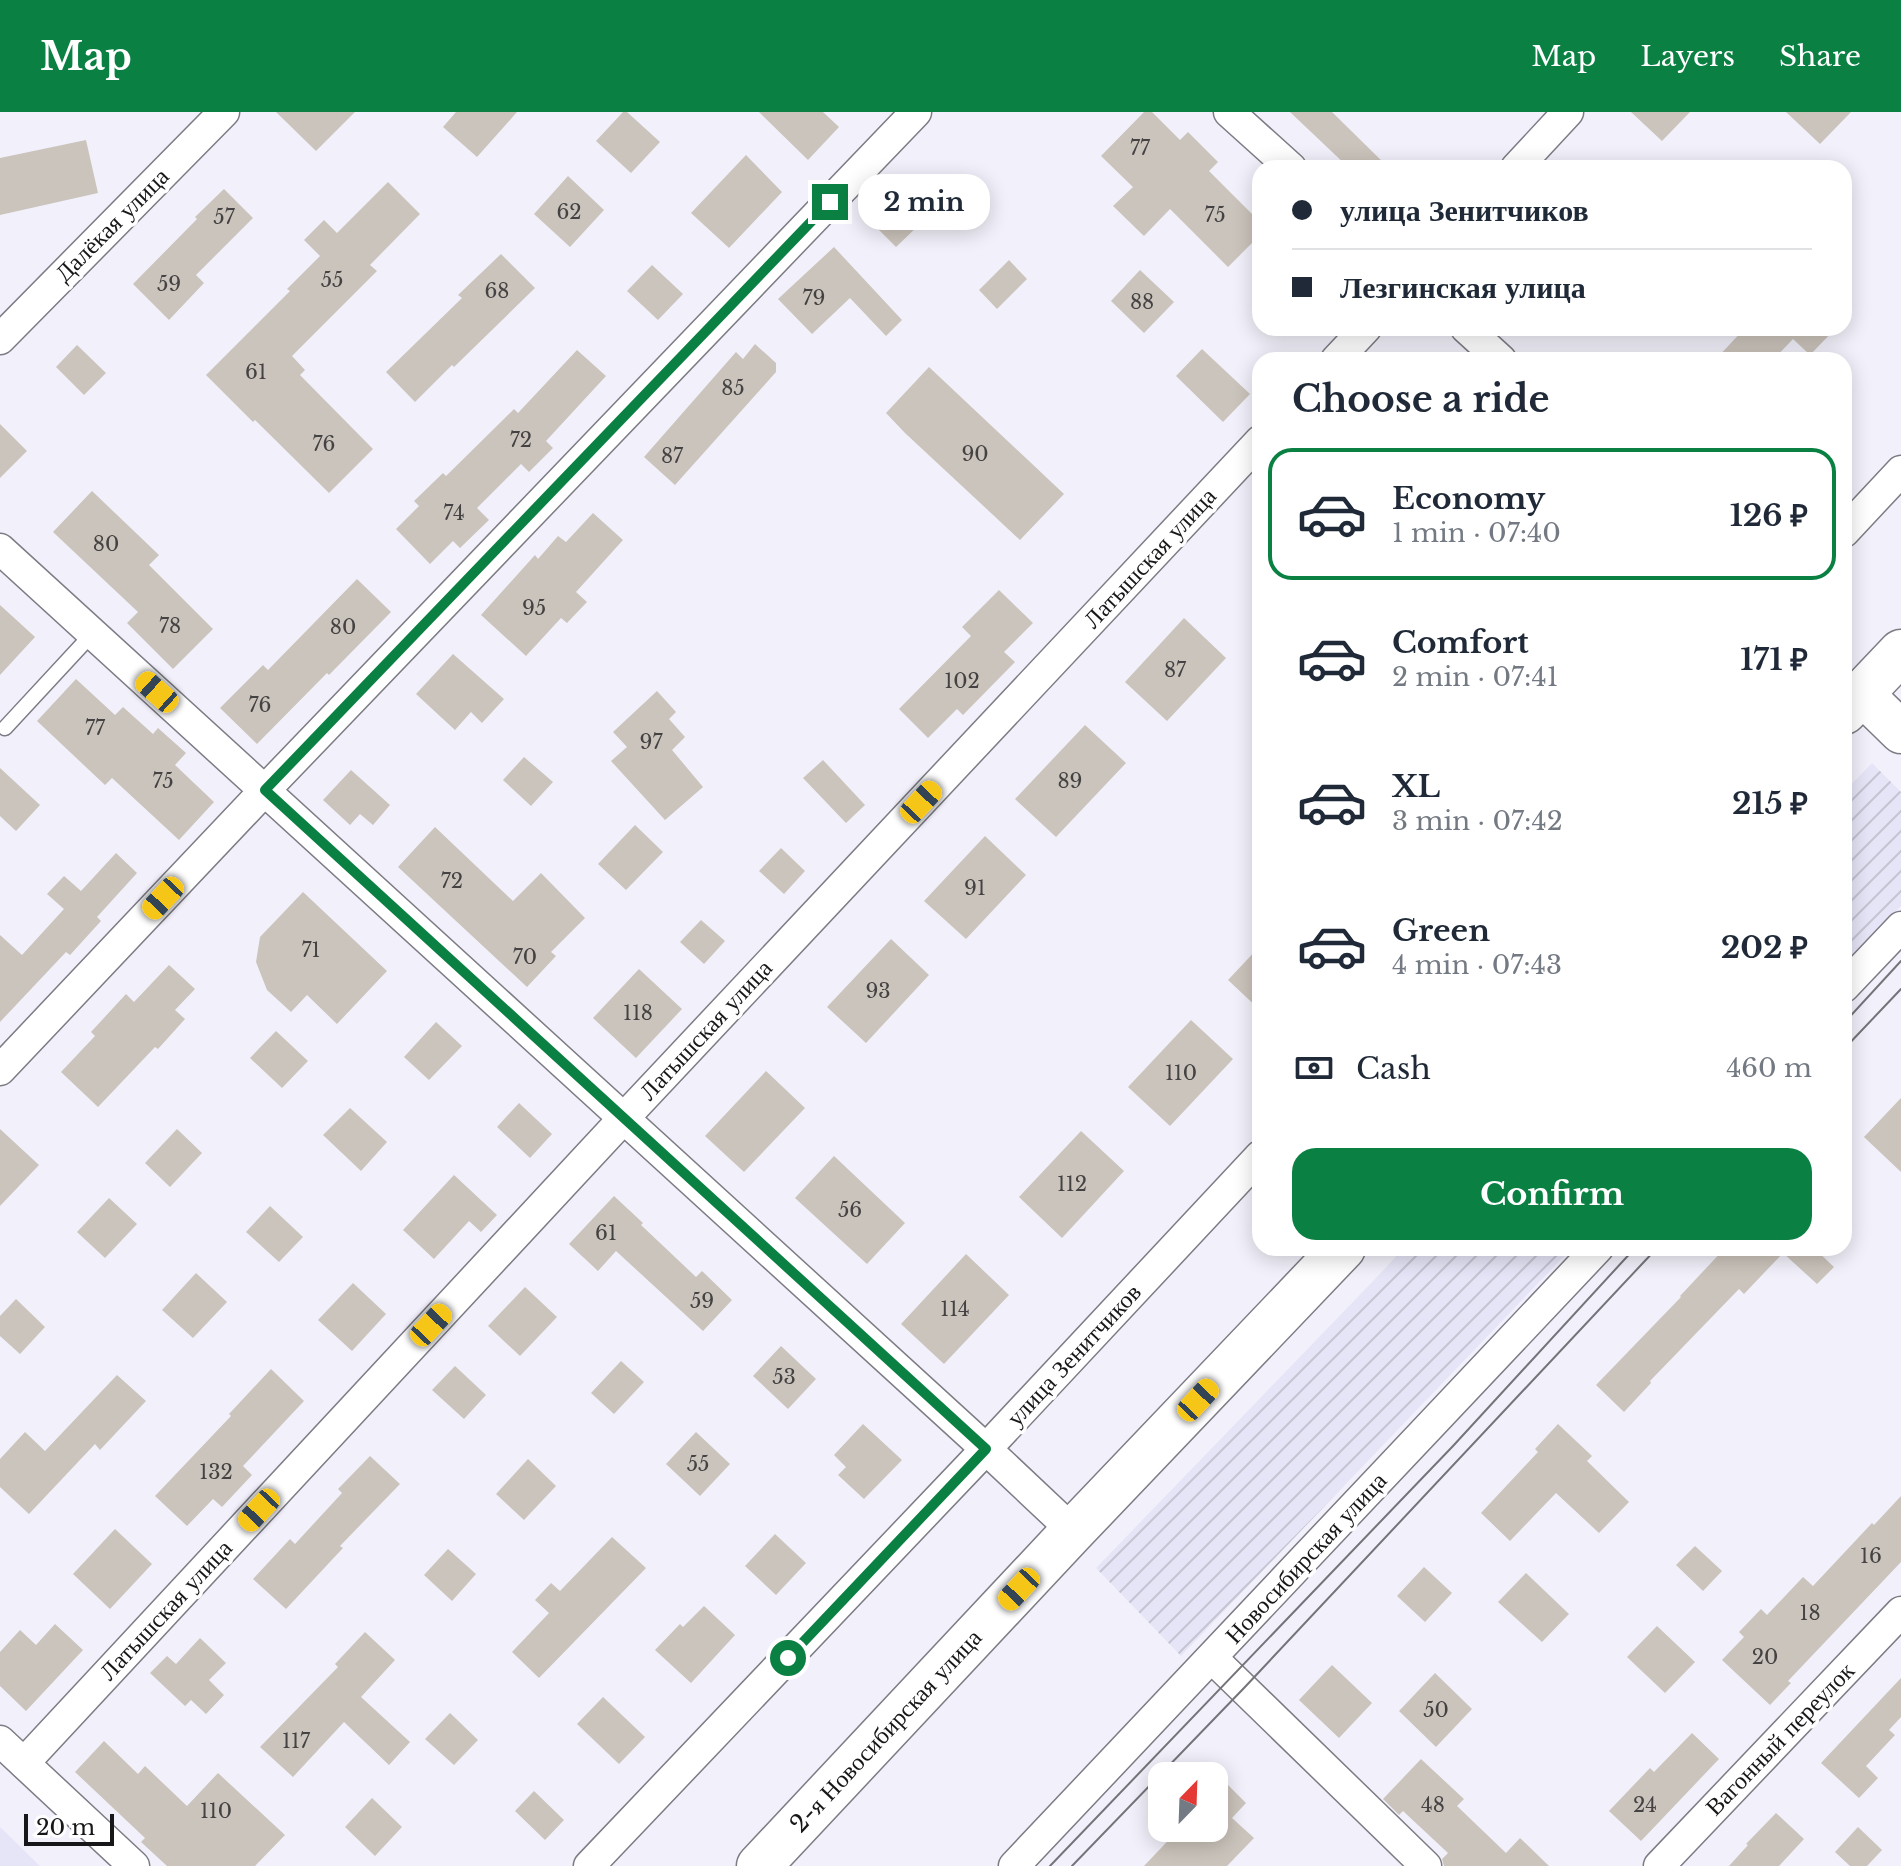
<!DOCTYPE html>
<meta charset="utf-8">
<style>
:root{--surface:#fff;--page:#f6f6f7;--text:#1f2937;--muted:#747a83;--line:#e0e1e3;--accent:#0b8043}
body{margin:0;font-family:"Libre Baskerville",serif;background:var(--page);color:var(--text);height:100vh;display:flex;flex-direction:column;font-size:30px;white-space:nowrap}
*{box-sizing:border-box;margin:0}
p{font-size:26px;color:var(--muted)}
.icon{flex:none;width:44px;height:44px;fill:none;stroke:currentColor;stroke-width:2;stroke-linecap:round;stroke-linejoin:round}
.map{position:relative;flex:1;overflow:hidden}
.panel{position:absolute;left:1252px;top:240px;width:600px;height:904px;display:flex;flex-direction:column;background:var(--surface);border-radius:24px;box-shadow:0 4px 20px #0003}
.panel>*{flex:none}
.top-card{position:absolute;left:1252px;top:48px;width:600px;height:176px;border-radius:24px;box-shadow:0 4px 20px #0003;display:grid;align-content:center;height:176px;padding:0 40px;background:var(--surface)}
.needle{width:52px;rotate:23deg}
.buttons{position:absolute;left:1148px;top:1650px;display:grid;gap:16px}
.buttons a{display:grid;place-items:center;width:80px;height:80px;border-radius:16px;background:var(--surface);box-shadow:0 4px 20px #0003;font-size:40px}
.scale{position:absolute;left:24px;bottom:20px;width:90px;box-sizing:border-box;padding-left:8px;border:4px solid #17171a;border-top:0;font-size:22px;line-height:28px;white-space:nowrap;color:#17171a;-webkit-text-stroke:6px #fff;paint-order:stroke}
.end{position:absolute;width:36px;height:36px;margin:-18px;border:10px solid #0b8043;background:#fff;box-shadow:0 0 0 4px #fff}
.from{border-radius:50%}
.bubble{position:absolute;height:56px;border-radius:24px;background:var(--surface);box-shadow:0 4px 20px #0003;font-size:26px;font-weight:800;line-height:56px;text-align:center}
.car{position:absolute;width:24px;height:48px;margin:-24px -12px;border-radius:10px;box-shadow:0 0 6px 2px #0007;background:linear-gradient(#f5c518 24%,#345 0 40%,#f5c518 0 76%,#345 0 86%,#f5c518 0)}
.top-card b{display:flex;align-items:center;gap:28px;height:76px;font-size:30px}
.top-card b+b{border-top:2px solid var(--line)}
.top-card i{width:20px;height:20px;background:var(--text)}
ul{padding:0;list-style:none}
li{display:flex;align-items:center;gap:24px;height:132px;margin:0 16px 12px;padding:0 24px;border:4px solid transparent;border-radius:24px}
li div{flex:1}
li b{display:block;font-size:30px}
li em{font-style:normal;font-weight:800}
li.current{border-color:var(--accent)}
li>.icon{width:72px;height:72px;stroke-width:1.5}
h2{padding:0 40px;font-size:36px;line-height:96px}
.pay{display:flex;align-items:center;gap:20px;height:88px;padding:0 40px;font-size:30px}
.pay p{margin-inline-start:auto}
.cta{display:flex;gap:16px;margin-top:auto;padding:16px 40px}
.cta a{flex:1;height:92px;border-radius:24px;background:var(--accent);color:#fff;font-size:32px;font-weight:800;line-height:92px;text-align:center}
header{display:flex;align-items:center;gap:48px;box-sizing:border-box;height:112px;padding:0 40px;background:var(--accent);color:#fff}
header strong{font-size:38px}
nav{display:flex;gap:44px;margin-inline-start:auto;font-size:28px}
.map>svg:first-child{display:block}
.built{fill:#e6e5f7}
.industrial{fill:url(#industrial-furrows)}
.building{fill:#cbc4bc}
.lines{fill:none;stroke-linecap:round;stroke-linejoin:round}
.lane-casing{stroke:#7d7c85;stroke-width:17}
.street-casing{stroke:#7d7c85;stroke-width:33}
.secondary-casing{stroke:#7d7c85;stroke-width:45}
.primary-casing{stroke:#7d7c85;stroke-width:47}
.lane{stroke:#fff;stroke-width:14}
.street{stroke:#fff;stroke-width:30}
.secondary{stroke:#fff;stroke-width:42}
.primary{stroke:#fff;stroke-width:44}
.tram{stroke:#737379;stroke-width:2}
.route{stroke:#0b8043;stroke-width:10}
.labels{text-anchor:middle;stroke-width:7;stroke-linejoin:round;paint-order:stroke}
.number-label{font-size:20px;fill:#444242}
.street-label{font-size:24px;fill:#17171a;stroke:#fff}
</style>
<header>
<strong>Map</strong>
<nav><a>Map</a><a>Layers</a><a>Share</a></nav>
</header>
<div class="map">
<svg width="1901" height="1754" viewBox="0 0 1901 1754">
<defs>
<pattern id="industrial-furrows" width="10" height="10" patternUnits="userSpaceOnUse" patternTransform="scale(2)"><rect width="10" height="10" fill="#e6e5f7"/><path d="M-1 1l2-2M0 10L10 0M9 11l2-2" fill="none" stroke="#c5c4d3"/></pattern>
</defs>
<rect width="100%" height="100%" fill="#f2f1fb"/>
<polygon class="built" points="0,1715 40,1754 0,1754"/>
<g class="industrial">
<polygon points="1872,651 1901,680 1901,794 1844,853 1844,680"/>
<polygon points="1405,1136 1572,1136 1181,1544 1096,1456"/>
</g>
<g class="building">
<polygon points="276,0 355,0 316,39"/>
<polygon points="456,0 517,0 477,45 443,15"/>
<polygon points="623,0 627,0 660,30 631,61 596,29"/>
<polygon points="759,0 823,0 839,15 808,48"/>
<polygon points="1144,0 1152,0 1180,28 1188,20 1218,50 1209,59 1260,110 1260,123 1228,155 1170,97 1144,124 1113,94 1133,75 1101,44"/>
<polygon points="1290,0 1332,0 1389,56 1349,56"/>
<polygon points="1631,0 1690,0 1662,29"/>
<polygon points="1786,0 1851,0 1820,32"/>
<polygon points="86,28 98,81 0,103 0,46"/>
<polygon points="746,43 782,80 729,136 691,101"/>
<polygon points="568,64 604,98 570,135 534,102"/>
<polygon points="388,70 420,102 370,153 377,159 292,244 305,258 300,263 373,337 329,381 255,308 253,310 206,263 290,179 287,177 320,144 304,128 324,108 337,121"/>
<polygon points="224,77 253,106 196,163 204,171 169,208 133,172 197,107 195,105"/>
<polygon points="889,83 919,113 896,135 866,105"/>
<polygon points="834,135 902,208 886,224 850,186 812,222 778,187"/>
<polygon points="501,142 535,176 454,255 452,253 415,290 386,260 462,186 458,183"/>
<polygon points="1009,148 1027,167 997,197 979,178"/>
<polygon points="652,153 683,182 658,208 627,179"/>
<polygon points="1140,158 1174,190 1144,221 1111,189"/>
<polygon points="1745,216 1836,216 1810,243 1793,227 1773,248 1715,248"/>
<polygon points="755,232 776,251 776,260 675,373 644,345 736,240 743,247"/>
<polygon points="77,233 106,261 84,283 56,255"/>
<polygon points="1202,237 1250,282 1223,310 1176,264"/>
<polygon points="577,238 606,264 546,329 553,336 529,360 521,352 477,396 489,408 460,436 453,429 430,452 396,417 419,394 414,389 443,361 446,364 514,297 518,301"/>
<polygon points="929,255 1064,382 1020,428 905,321 886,301"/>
<polygon points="0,312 27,339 0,366"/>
<polygon points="92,379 159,443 149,453 213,517 173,557 127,511 138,500 53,420"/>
<polygon points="593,401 623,428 576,480 587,490 567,511 561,506 526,544 481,503 535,443 538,447 558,424 566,430"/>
<polygon points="357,467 391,500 329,563 327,561 257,632 220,596 263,553 268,558"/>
<polygon points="999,478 1033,511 1004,540 1015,550 963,603 957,597 928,626 899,597 971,524 962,515"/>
<polygon points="0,493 35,525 0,563"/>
<polygon points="1184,506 1226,546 1167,609 1125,570"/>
<polygon points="453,542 504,587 482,611 471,600 455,618 416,582"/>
<polygon points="76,567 115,603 123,595 153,622 158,616 186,641 175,653 214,690 179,728 112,666 105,673 37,609"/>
<polygon points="657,579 676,600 669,607 685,625 672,638 703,675 665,708 611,649 627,635 613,620"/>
<polygon points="1085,613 1126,651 1056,725 1015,687"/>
<polygon points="524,645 553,670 531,694 503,668"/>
<polygon points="823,648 865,693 846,711 803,666"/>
<polygon points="0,656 40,693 16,719 0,704"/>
<polygon points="351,658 390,693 373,713 360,702 350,713 323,688"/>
<polygon points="635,713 663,740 626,778 598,752"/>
<polygon points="435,715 513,789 541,761 585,806 551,840 556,844 527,875 398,755"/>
<polygon points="985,724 1026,763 966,827 924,789"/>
<polygon points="781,736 805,759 784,782 759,759"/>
<polygon points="116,741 137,761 97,805 101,809 70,843 66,840 0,910 0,823 22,843 64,797 47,782 64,764 81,779"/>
<polygon points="303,780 387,859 337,912 307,883 291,900 267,878 256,850 260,825"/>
<polygon points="701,808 725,829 704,852 680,830"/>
<polygon points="891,827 929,863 866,931 827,895"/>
<polygon points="1260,834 1260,898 1228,868"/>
<polygon points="169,853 195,877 175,898 185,907 158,937 155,935 98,995 61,960 95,924 91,920 126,882 134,890"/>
<polygon points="639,857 682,897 636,946 593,906"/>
<polygon points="1191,908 1233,947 1170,1014 1128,975"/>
<polygon points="436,910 462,934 429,968 404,945"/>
<polygon points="276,919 308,949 282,976 250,946"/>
<polygon points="766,959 805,996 744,1060 705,1024"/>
<polygon points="1901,986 1901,1060 1864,1025"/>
<polygon points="519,991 552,1022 530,1046 497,1015"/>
<polygon points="350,996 387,1030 361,1059 323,1023"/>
<polygon points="0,1017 39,1053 0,1094"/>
<polygon points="177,1017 202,1041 170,1075 145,1051"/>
<polygon points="1081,1019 1124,1059 1062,1126 1019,1085"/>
<polygon points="834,1044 905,1111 867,1152 795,1086"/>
<polygon points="454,1063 497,1103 481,1120 469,1109 434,1147 403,1118"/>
<polygon points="614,1084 643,1111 641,1113 696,1165 702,1159 732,1188 703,1219 616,1139 598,1159 569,1132"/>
<polygon points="109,1086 137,1112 105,1146 77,1120"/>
<polygon points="270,1094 303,1125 279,1150 246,1120"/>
<polygon points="1725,1136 1814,1136 1834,1155 1817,1172 1783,1141 1744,1182 1739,1177 1650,1269 1651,1271 1624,1300 1596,1273 1681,1185 1680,1184"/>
<polygon points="966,1142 1009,1183 944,1252 901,1212"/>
<polygon points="196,1161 227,1190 193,1226 162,1198"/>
<polygon points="353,1171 386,1202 352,1239 318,1208"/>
<polygon points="525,1175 557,1205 520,1244 488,1214"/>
<polygon points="16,1187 45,1215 20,1242 0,1224 0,1204"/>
<polygon points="781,1234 816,1267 788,1297 753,1264"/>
<polygon points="621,1249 644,1270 614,1302 591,1281"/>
<polygon points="455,1254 486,1283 464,1307 432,1278"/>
<polygon points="271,1257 304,1289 243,1354 252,1363 222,1395 213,1387 187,1414 155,1384 231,1304 229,1302"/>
<polygon points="117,1263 146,1289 100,1338 95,1332 29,1402 0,1375 0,1347 25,1320 45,1339"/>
<polygon points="863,1312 902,1348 864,1387 838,1363 846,1355 834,1343"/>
<polygon points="1558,1312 1592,1344 1587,1349 1629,1390 1599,1421 1556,1381 1510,1429 1481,1401 1538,1340 1535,1337"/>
<polygon points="696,1320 730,1352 700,1384 666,1352"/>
<polygon points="370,1344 400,1372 340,1434 343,1436 286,1497 253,1467 290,1427 295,1432 342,1381 338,1377"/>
<polygon points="528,1347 556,1374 524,1408 496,1382"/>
<polygon points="1901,1384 1901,1450 1788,1569 1791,1571 1770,1593 1722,1548 1744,1525 1739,1520 1761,1497 1767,1503 1803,1465 1813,1474 1872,1411 1874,1413"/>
<polygon points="115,1417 152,1452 110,1497 73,1462"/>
<polygon points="775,1422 806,1451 776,1483 745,1454"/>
<polygon points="612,1425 646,1456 539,1566 512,1540 549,1501 535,1488 551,1471 560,1479"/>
<polygon points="1695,1434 1722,1459 1703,1479 1676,1453"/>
<polygon points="448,1437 476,1462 452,1489 424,1463"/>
<polygon points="1424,1455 1452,1481 1425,1510 1397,1484"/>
<polygon points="1526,1461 1569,1502 1542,1530 1498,1490"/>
<polygon points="704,1494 735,1523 691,1571 655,1538 680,1512 683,1515"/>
<polygon points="55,1512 83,1538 26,1599 0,1574 0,1540 20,1518 36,1533"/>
<polygon points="1657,1514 1695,1550 1665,1581 1627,1545"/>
<polygon points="365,1520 395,1548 361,1585 410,1630 389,1653 344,1610 293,1665 260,1635 338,1555 335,1552"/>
<polygon points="200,1526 226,1551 209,1568 224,1583 206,1602 191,1588 185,1594 150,1561 167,1544 176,1552"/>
<polygon points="1332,1553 1372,1591 1339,1626 1299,1588"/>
<polygon points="1435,1561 1472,1597 1436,1635 1399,1599"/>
<polygon points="1901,1566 1901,1605 1889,1618 1895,1623 1866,1654 1878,1666 1859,1686 1821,1651"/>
<polygon points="603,1585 645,1625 619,1652 577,1612"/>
<polygon points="450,1601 478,1628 454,1653 425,1627"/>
<polygon points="1692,1621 1719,1647 1641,1729 1609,1699 1650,1656 1654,1660"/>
<polygon points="104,1629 138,1662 145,1654 187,1694 218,1661 285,1723 255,1754 167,1754 141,1730 145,1726 75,1660"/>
<polygon points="1421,1647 1464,1687 1457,1694 1506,1741 1520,1726 1549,1754 1444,1754 1442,1747 1448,1741 1403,1699 1399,1703 1383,1687"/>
<polygon points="1226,1671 1246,1691 1232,1706 1254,1726 1227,1754 1144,1754 1180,1716 1214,1716 1214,1684"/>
<polygon points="534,1679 564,1708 545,1728 515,1699"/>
<polygon points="372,1686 402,1715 375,1744 345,1715"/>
<polygon points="1776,1701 1804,1727 1779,1754 1729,1754 1748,1733 1746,1732"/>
<polygon points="1858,1715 1882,1738 1867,1754 1850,1754 1835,1740"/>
</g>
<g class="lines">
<g class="lane-casing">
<polyline id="lane" points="5,616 93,521"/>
</g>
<g class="street-casing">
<g id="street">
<polyline points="1229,0 1291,56"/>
<polyline points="1516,56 1568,0"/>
<polyline points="1466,216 1501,248"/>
<polyline points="0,227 224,0"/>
<polyline points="1336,248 1366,216"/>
<polyline points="1844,420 1901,359"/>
<polyline points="0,437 986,1337 1073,1419"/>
<polyline points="1844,875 1901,815"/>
<polyline points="0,958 265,678 916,0"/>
<polyline points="1212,1546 1426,1754"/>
<polyline points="0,1629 134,1754"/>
<polyline points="24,1651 624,1006 1260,329"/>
<polyline points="589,1754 986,1337 1260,1044"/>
<polyline points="1014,1754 1598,1136"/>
<polyline points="1659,1754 1901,1500"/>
</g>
</g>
<g class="secondary-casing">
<polyline id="secondary" points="1861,581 1901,620"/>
</g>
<g class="primary-casing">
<g id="primary">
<polyline points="1844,600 1901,540"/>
<polyline points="759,1754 1073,1419 1343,1136"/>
</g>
</g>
<use href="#lane" class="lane"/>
<use href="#street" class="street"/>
<use href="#secondary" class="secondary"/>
<use href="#primary" class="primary"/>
<g class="tram">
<polyline points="1844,911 1901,849"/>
<polyline points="1844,937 1901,877"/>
<polyline points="1050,1754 1453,1334 1635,1136"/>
<polyline points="1072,1754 1244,1576 1657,1136"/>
</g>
</g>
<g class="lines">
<polyline class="route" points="788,1546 986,1337 265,678 830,90"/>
</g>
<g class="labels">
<g class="number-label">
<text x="1140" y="43">77</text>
<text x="569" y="107">62</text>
<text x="1215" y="110">75</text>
<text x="224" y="112">57</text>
<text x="332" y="175">55</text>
<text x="169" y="179">59</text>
<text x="497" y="186">68</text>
<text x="814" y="193">79</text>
<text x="1142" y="197">88</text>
<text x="256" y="267">61</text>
<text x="733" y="283">85</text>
<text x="521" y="335">72</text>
<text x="324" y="339">76</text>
<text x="975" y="349">90</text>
<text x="672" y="351">87</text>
<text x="454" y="408">74</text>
<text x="106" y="439">80</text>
<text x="534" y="503">95</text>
<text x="170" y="521">78</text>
<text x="343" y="522">80</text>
<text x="1175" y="565">87</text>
<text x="962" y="576">102</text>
<text x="260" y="600">76</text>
<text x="95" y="623">77</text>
<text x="651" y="637">97</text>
<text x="163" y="676">75</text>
<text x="1070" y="676">89</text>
<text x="452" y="776">72</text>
<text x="975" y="783">91</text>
<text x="311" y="845">71</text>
<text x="525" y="852">70</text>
<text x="878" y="886">93</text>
<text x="638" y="908">118</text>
<text x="1181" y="968">110</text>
<text x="1072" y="1079">112</text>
<text x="850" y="1105">56</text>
<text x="606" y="1128">61</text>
<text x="702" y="1196">59</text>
<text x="955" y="1204">114</text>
<text x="784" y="1272">53</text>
<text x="698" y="1359">55</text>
<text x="216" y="1367">132</text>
<text x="1871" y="1451">16</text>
<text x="1810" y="1508">18</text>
<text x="1765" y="1552">20</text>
<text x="1436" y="1605">50</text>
<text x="296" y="1636">117</text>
<text x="1433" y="1700">48</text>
<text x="1645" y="1700">24</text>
<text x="216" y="1706">110</text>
</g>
<g class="street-label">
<text transform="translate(112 113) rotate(-45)" y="8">Далёкая улица</text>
<text transform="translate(1150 446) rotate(-47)" y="8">Латышская улица</text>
<text transform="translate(706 918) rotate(-47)" y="8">Латышская улица</text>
<text transform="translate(1074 1243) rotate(-47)" y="8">улица Зенитчиков</text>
<text transform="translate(1306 1446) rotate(-47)" y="8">Новосибирская улица</text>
<text transform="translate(166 1498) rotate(-47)" y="8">Латышская улица</text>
<text transform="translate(886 1619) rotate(-47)" y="8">2-я Новосибирская улица</text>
<text transform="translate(1780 1627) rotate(-46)" y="8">Вагонный переулок</text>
</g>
</g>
</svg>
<div class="buttons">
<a><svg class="needle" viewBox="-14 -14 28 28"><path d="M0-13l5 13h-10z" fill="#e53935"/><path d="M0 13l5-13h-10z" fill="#747a83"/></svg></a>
</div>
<div class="scale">20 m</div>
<i class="end from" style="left:788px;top:1546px"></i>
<i class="end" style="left:830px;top:90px"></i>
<div class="bubble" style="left:858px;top:62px;width:132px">2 min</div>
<i class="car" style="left:157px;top:580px;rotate:312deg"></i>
<i class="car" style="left:921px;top:690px;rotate:43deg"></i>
<i class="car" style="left:163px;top:786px;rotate:223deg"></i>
<i class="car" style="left:431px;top:1213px;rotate:43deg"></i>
<i class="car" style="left:1198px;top:1288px;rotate:43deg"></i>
<i class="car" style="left:259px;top:1398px;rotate:223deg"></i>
<i class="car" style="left:1019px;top:1477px;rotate:223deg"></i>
<div class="top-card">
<b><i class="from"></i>улица Зенитчиков</b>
<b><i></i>Лезгинская улица</b>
</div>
<section class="panel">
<h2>Choose a ride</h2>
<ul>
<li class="current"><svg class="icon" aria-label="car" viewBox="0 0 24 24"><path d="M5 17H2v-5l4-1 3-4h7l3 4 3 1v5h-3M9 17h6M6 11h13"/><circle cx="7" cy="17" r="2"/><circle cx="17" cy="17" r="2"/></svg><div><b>Economy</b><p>1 min · 07:40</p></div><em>126 ₽</em></li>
<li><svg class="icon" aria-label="car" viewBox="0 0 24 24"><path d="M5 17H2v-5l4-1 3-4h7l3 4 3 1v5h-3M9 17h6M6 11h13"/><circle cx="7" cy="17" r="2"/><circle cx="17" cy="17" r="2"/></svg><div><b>Comfort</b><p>2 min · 07:41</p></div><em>171 ₽</em></li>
<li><svg class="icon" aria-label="car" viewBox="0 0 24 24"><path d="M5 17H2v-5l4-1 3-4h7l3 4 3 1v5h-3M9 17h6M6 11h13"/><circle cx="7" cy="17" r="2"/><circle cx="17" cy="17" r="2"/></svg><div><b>XL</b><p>3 min · 07:42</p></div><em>215 ₽</em></li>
<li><svg class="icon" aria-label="car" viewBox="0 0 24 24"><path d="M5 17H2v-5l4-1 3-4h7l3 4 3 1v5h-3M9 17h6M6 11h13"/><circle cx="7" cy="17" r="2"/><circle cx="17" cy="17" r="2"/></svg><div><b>Green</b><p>4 min · 07:43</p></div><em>202 ₽</em></li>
</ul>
<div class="pay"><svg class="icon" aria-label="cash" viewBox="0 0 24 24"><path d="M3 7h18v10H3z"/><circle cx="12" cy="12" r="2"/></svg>Cash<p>460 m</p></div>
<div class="cta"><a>Confirm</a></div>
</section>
</div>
